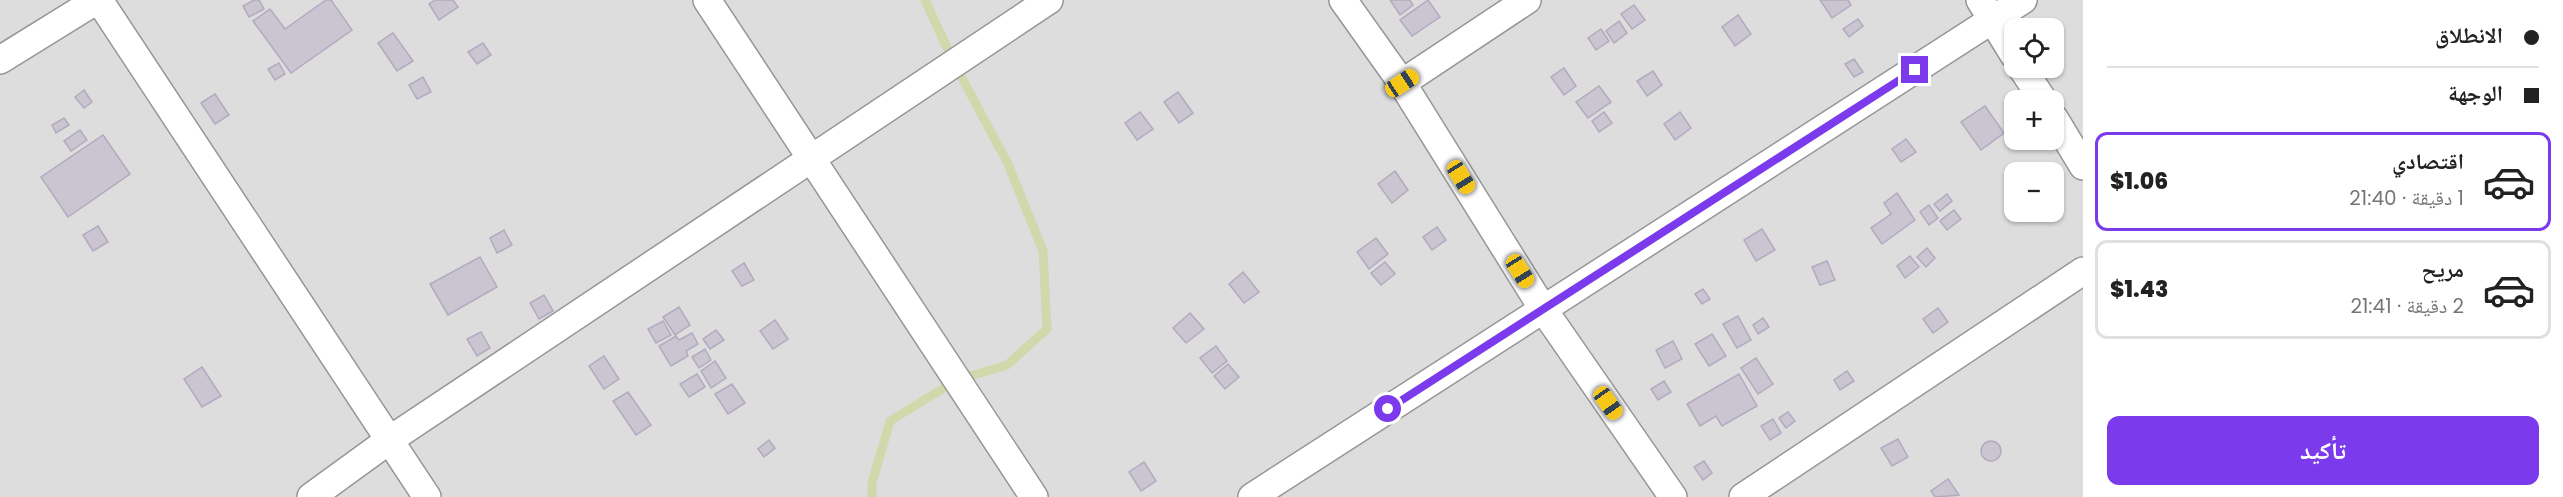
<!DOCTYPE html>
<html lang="ar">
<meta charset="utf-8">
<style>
:root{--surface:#fff;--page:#f2f2f2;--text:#222;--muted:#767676;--line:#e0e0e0;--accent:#7c3aed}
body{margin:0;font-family:Poppins,"Noto Naskh Arabic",sans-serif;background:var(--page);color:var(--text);direction:rtl;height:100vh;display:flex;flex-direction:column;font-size:22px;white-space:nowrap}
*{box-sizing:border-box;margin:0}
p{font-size:20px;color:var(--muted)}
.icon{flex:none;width:33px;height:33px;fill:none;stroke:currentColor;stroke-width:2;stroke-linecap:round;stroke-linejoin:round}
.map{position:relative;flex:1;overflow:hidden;direction:ltr}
.details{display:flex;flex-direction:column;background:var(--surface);width:480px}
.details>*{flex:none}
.banner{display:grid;align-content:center;height:132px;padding:0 24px;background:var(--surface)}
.tools{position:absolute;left:2004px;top:18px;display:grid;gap:12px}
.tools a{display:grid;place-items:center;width:60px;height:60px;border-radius:12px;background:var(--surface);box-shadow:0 2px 4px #0004;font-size:30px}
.end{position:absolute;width:27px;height:27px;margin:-14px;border:8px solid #7c3aed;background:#fff;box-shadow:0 0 0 3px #fff}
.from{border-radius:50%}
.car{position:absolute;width:18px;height:36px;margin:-18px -9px;border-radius:8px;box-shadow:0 0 4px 2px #0007;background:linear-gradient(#f5c518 24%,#345 0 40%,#f5c518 0 76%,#345 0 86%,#f5c518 0)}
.banner b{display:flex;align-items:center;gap:21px;height:57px;font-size:22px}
.banner b+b{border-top:2px solid var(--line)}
.banner i{width:15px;height:15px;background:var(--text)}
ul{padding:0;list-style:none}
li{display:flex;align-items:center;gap:18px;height:99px;margin:0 12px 9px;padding:0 12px;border:3px solid var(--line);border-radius:12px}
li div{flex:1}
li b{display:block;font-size:22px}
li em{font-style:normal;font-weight:800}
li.current{border-color:var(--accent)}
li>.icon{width:54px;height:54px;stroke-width:1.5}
.primary-button{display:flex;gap:12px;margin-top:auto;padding:12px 24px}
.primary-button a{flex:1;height:69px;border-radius:12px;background:var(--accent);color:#fff;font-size:24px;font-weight:800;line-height:69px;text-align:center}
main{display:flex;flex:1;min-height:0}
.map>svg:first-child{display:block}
.residential{fill:#ddd;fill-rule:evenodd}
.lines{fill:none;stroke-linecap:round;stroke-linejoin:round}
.stream{stroke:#d1d8ac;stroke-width:9}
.building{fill:#cac5d1;stroke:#b2aabf;stroke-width:1.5}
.street-casing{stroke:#969696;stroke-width:30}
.street{stroke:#fff;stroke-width:27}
.route{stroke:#7c3aed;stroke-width:8}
</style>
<main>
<section class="details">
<div class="banner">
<b><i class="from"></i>الانطلاق</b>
<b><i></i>الوجهة</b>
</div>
<ul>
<li class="current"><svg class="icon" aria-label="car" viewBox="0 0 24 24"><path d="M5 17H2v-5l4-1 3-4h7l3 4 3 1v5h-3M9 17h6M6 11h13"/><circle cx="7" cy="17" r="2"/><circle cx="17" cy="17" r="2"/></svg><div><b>اقتصادي</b><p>1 دقيقة · 21:40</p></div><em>$1.06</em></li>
<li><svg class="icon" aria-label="car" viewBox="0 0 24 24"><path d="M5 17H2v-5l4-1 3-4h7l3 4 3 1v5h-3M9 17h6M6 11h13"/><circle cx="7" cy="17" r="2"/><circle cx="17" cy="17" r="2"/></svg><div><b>مريح</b><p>2 دقيقة · 21:41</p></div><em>$1.43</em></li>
</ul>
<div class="primary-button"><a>تأكيد</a></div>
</section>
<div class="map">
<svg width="2083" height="497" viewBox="0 0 2083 497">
<rect width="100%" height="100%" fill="#ece7ef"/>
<path class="residential" d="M0 0H2083V497H0ZM2014 28H2054V68H2014ZM2014 100H2054V140H2014ZM2014 172H2054V212H2014Z"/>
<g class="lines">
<polyline class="stream" points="872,497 872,483 890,421 957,380 1007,365 1047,329 1043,251 1008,164 954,63 925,0"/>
</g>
<g class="building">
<polygon points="254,0 259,0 264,9 249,17 243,6"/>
<polygon points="326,0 331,0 352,30 291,73 253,21 270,9 285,29"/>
<polygon points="435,0 453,0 458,7 439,20 429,4"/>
<polygon points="1390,0 1410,0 1413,5 1400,15"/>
<polygon points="1428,0 1440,17 1412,36 1400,20"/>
<polygon points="1820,0 1848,0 1851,5 1832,18"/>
<polygon points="1634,5 1645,20 1632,29 1621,14"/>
<polygon points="1738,15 1751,34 1735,46 1722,27"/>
<polygon points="1858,19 1863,26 1849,37 1843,29"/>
<polygon points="1619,21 1627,33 1614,43 1606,31"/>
<polygon points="1601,29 1609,41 1596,50 1588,38"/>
<polygon points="393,33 413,61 397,71 378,43"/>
<polygon points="483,43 491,55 477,64 468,52"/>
<polygon points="1854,59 1863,72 1854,77 1845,64"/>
<polygon points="279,63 285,74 275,80 268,69"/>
<polygon points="1564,68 1576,86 1564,95 1551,77"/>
<polygon points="1653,71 1662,85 1647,96 1637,81"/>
<polygon points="423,77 431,92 417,99 409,85"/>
<polygon points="1599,86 1611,102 1588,118 1576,102"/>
<polygon points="84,90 92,102 84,108 75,97"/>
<polygon points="1178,92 1193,113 1179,123 1164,102"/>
<polygon points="215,94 229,115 215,124 201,103"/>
<polygon points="1985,106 2004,133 1981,150 1961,122"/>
<polygon points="1140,112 1153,129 1137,140 1125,123"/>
<polygon points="1604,112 1612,123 1599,132 1592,121"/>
<polygon points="1680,112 1691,128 1675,140 1664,124"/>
<polygon points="64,118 69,125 56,133 52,125"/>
<polygon points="80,130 87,140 71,151 64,141"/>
<polygon points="103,135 130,174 68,217 41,177"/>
<polygon points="1906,139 1916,152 1901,162 1892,149"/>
<polygon points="1395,171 1408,190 1392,203 1378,184"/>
<polygon points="1897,193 1915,220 1882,244 1871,228 1891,214 1884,203"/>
<polygon points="1947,194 1952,201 1940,211 1934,204"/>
<polygon points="1929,205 1938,218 1929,225 1920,212"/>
<polygon points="1954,210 1961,219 1947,230 1940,221"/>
<polygon points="98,226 108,242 93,251 83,235"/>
<polygon points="1437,227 1446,240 1432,250 1423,237"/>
<polygon points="1762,229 1775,250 1756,261 1744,240"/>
<polygon points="504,230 512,245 497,253 490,238"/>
<polygon points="1376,238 1388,254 1369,269 1357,252"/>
<polygon points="1927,248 1935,258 1926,267 1917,257"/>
<polygon points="1910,256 1919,267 1905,278 1897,266"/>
<polygon points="480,257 497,287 448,315 430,284"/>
<polygon points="1827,261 1835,280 1820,285 1812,267"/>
<polygon points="1385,262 1395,274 1381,285 1371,273"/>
<polygon points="744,263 754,280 742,286 732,271"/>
<polygon points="1243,272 1259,292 1244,303 1229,284"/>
<polygon points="1703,289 1710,299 1702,304 1695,294"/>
<polygon points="544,295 553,311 539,319 530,303"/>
<polygon points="679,307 690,325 675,335 663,317"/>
<polygon points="1938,308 1948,322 1933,333 1923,319"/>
<polygon points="1190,313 1204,329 1186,343 1173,328"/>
<polygon points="1738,316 1751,340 1737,348 1723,324"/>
<polygon points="1763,318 1769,327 1758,334 1753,325"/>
<polygon points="775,320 788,339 773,349 760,331"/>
<polygon points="663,321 671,335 656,343 648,329"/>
<polygon points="716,330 724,340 710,349 703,339"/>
<polygon points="481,332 490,348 477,356 467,339"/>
<polygon points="692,333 698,344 686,351 688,356 671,366 659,346 676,336 679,340"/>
<polygon points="1712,334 1726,356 1709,366 1695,344"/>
<polygon points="1673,341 1682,359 1665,368 1656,350"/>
<polygon points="1216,346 1227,361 1212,373 1200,358"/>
<polygon points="705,349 711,360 699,368 692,357"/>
<polygon points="604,356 619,379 604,389 589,366"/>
<polygon points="1756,358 1773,384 1758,394 1741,368"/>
<polygon points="715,361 726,378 711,388 701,371"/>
<polygon points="1228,364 1239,377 1225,389 1214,376"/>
<polygon points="202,367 221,396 202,407 184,379"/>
<polygon points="1847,371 1854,381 1840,390 1834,380"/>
<polygon points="697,374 705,387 689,397 680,384"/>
<polygon points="1739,374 1757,406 1722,426 1716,416 1700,426 1687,404"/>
<polygon points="1664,381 1671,392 1658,400 1651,389"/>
<polygon points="732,384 745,403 728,414 715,394"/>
<polygon points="628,392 651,425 636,435 613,401"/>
<polygon points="1788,412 1795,421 1786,428 1779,418"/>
<polygon points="1773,419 1781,433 1770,440 1761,426"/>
<polygon points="1898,439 1908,457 1892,466 1881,448"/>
<polygon points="769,440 775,448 764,457 758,449"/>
<circle cx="1991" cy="451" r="10"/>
<polygon points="1704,461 1712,473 1703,480 1694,467"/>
<polygon points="1144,462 1156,481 1141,491 1129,472"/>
<polygon points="1948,479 1959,495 1935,497 1931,491"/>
</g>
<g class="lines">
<g class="street-casing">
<g id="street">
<polyline points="99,0 427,497"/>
<polyline points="707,0 1034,497"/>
<polyline points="1343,0 1402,83 1543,309 1673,497"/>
<polyline points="1980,0 2014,55"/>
<polyline points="0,60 97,0"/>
<polyline points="2022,68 2043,100"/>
<polyline points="1402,83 1527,0"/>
<polyline points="2054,118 2083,166"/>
<polyline points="311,497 388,441 1049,0"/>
<polyline points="1252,497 2023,0"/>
<polyline points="1743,497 2083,271"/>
</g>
</g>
<use href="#street" class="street"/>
</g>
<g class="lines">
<polyline class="route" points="1388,409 1915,70"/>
</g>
</svg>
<div class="tools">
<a><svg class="icon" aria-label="locate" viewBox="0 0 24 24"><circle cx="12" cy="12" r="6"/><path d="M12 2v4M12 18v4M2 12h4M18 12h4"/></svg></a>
<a>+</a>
<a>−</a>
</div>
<i class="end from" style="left:1388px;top:409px"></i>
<i class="end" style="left:1915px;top:70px"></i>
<i class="car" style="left:1402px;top:83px;rotate:57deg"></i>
<i class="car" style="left:1461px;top:177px;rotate:148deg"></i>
<i class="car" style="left:1520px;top:271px;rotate:148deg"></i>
<i class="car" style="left:1608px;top:403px;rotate:145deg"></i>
</div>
</main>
